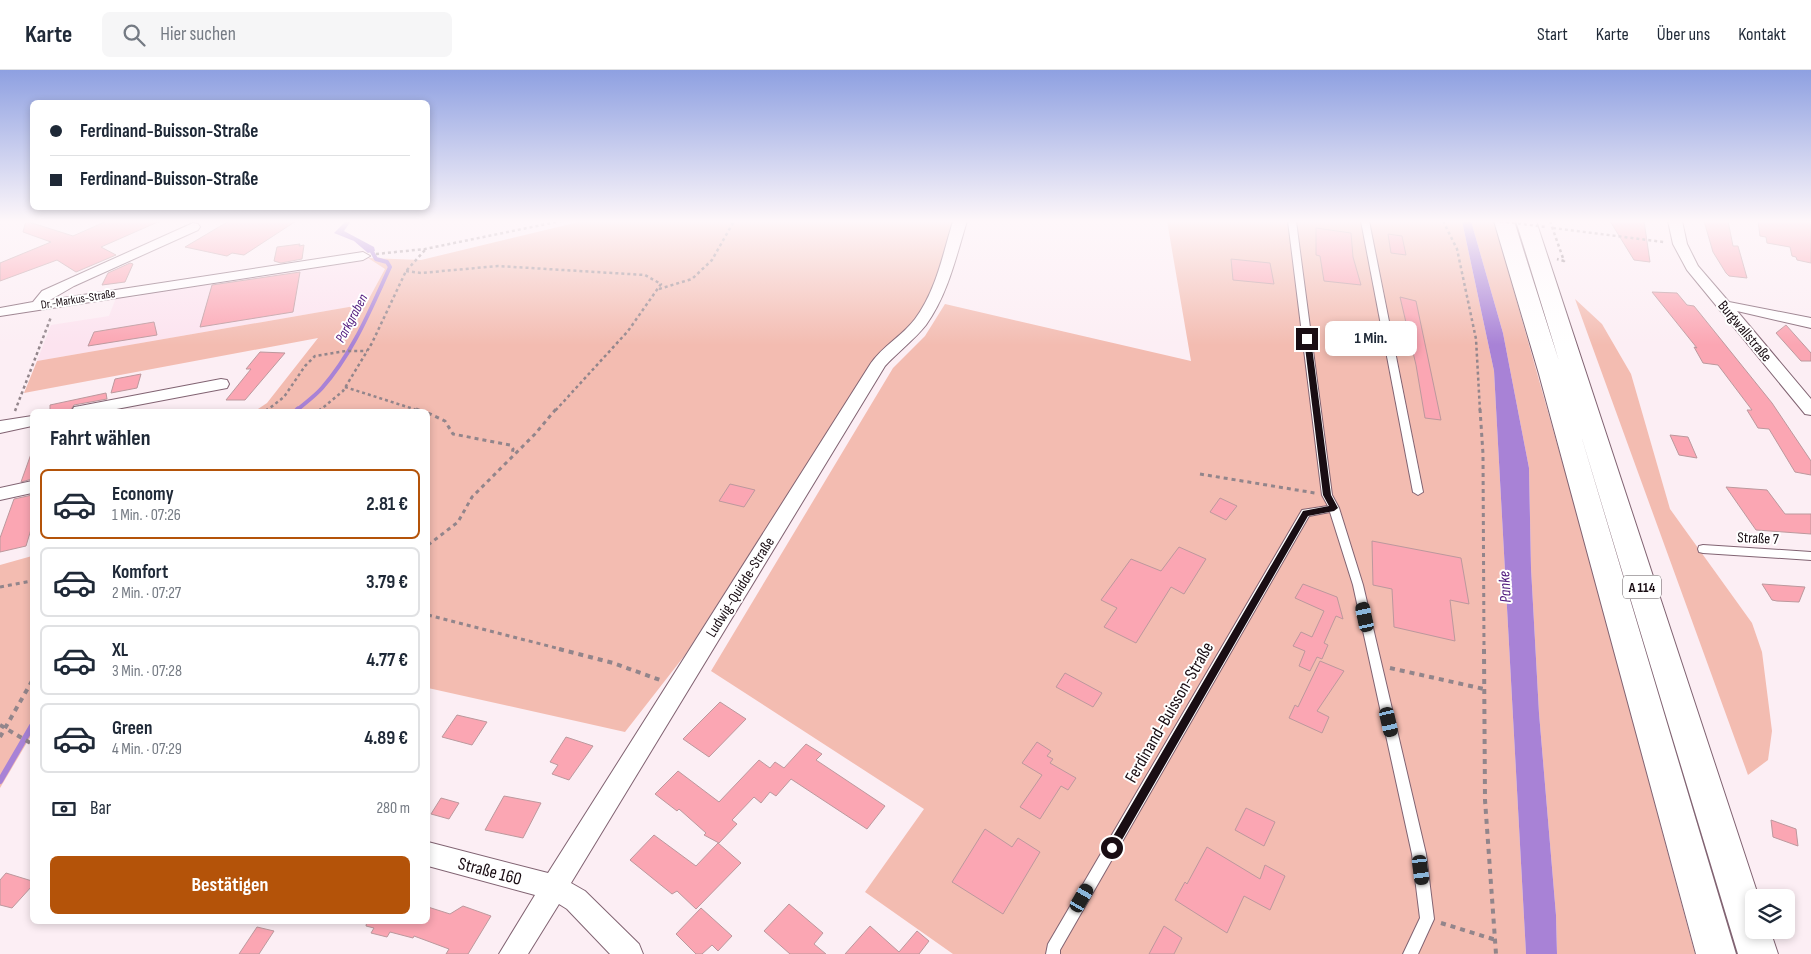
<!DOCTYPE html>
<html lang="de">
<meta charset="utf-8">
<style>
:root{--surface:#fff;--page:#f6f6f7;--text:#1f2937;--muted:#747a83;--line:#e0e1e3;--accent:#b45309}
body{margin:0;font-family:"Sofia Sans Condensed",sans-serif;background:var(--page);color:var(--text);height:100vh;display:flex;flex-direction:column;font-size:19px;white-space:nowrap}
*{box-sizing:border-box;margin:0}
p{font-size:16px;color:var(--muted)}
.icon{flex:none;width:28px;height:28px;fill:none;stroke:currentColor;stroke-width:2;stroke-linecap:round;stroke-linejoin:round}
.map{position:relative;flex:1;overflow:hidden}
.panel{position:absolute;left:30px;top:339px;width:400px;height:515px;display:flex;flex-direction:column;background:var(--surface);border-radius:8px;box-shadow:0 2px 8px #0003}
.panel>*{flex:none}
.guide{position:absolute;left:30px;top:30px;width:400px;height:110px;border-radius:8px;box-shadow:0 2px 8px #0003;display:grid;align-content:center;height:110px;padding:0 20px;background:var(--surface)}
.fabs{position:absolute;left:1745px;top:819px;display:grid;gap:10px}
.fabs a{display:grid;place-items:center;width:50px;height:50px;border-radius:8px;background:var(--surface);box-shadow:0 2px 8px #0003;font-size:25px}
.end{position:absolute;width:22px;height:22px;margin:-11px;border:6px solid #190d13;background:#fff;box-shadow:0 0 0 2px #fff}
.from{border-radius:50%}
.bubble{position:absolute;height:35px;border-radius:8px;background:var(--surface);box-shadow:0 2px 8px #0003;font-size:16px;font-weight:700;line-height:35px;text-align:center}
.car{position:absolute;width:15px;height:30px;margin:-15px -8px;border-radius:6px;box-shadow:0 0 4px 1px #0007;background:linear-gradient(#222 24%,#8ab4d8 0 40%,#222 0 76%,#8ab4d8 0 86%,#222 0)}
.guide b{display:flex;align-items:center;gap:18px;height:48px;font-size:19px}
.guide b+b{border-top:1px solid var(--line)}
.guide i{width:12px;height:12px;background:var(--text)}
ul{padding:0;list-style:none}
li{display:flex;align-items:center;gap:15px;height:70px;margin:0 10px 8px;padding:0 10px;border:2px solid var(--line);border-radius:8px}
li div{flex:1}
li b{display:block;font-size:19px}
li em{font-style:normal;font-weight:700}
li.selected{border-color:var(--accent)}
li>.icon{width:45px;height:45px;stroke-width:1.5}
h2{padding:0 20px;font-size:22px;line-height:60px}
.pay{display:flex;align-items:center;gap:12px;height:55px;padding:0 20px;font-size:19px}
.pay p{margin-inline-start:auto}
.action{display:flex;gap:10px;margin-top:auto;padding:10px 20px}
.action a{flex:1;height:58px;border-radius:8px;background:var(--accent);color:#fff;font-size:20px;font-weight:700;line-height:58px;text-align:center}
header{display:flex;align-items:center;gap:30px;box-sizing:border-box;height:70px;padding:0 25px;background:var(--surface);border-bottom:1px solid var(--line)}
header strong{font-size:24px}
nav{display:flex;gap:28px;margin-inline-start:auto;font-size:18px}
.search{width:350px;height:45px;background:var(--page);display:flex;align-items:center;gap:12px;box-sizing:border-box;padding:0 18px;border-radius:8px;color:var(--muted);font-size:19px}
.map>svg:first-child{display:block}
.built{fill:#fce3ef}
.green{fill:#f3bcb1}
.water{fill:#a882d6}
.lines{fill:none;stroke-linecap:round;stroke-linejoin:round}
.stream-far2{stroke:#a882d6;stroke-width:4}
.stream-far1{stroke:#a882d6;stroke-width:5}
.stream{stroke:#a882d6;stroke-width:6}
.building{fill:#fba6b3;stroke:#bc989d}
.lane-casing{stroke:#816372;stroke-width:2}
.street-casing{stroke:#816372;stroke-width:2}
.highway-casing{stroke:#816372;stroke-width:2}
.path-far2{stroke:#92858b;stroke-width:2.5;stroke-dasharray:3 3;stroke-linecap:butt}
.path-far1{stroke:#92858b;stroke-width:3;stroke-dasharray:4 4;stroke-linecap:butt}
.path{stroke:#92858b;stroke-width:4;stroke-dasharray:5 5;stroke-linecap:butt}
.lane{fill:#fff;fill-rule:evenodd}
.street{fill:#fff;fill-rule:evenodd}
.highway{fill:#fff;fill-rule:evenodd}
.path-bridge{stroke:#92858b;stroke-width:2.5;stroke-dasharray:3 3;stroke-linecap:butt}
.route{fill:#190d13}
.labels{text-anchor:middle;stroke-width:4;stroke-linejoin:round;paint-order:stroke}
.far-street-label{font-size:12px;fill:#190d13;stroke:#fff}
.far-water-label{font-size:14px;font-style:italic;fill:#4f187c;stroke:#fff}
.shield{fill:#fff;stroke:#5e565a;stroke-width:1}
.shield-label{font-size:14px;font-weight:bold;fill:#190d13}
.street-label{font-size:15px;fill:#190d13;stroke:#fff}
.water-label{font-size:16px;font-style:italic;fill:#4f187c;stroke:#fff}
.near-street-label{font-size:18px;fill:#190d13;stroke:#fff}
</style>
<header>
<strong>Karte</strong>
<div class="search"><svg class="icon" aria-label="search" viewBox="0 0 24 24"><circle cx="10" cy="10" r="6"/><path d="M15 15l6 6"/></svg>Hier suchen</div>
<nav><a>Start</a><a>Karte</a><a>Über uns</a><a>Kontakt</a></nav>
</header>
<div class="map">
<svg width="1811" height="884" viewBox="0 0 1811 884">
<rect width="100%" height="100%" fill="#fceef4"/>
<polygon class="built" points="368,188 385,199 366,234 37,291 51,255 109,246 116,228 138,227 146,223 320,196 325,197"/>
<g class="green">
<path d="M583 151H957C952 172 936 220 924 238 910 258 890 274 873 290L685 585 625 662 428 618V341H255L267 333 318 268 24 323 37 291 366 234 385 199 368 188 421 190Z"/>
<polygon points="1167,151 1462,151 1494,301 1526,884 953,884 865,822 924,739 711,601 893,298 925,266 945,234 1191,291"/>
<polygon points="1471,151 1494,151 1580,455 1695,884 1557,884 1556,845 1539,643 1531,498 1529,398 1503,263"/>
<polygon points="1575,229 1602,254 1631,304 1670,439 1752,553 1762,582 1772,661 1768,690 1748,705"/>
<polygon points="32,486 32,664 0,718 0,495"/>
</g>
<g class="water">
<polygon points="346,151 351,151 344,161 374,177 375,181 368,183 354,171 334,163"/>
<polygon points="1462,151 1471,151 1503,263 1529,398 1531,498 1539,643 1556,845 1557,884 1526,884 1494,301"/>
</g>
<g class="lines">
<path class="stream-far2" d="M296 341C305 333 315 326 322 318 353 283 371 238 390 197L387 192 376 189 370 178"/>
<polyline class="stream-far1" points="296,341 298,339"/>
<polyline class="stream" points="0,711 32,656"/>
</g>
<g class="building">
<polygon points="26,151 73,166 107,151 160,151 101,177 116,185 76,202 57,190 0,211 0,193 51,172 23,162"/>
<polygon points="229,151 296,151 244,185 232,183 227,186 185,177"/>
<polygon points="1610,151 1644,151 1650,192 1634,190"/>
<polygon points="1704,151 1728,151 1733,176 1738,176 1747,208 1729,206 1726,203 1713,182"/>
<polygon points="1758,151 1811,151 1811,193 1797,190 1796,187 1792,186 1790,177 1767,173 1766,167 1760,166"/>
<polygon points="1316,158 1351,163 1353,187 1361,215 1324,211 1320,186 1316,185"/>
<polygon points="1388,164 1402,166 1406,185 1391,183"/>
<polygon points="300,174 299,176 304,175 302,189 281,193 274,191 277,177"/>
<polygon points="1231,189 1270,193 1274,214 1233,210"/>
<polygon points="130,193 133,194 125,212 102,215 108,203"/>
<polygon points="300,202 293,242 200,257 212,215"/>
<polygon points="1652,222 1677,223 1687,235 1694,236 1772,333 1811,391 1811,405 1795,402 1769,359 1758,358 1747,340 1752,340 1718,295 1703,293 1694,277 1697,278"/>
<polygon points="1400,227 1416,231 1441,350 1425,348 1416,295"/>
<polygon points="154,252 157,265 88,276 94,262"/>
<polygon points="1786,255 1811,283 1811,291 1801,291 1776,263"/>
<polygon points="260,282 285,283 245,330 226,330 251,299 246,299"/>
<polygon points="141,304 137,318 111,323 115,309"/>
<polygon points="106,323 107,329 74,335 70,341 50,341 50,335"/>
<polygon points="1670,365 1688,367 1697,388 1679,385"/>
<polygon points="31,384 32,409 21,412"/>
<polygon points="730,414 755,420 744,437 719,431"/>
<polygon points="1726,417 1767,420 1785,444 1811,444 1811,464 1756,460"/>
<polygon points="32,425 32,456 26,476 0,482 0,468 14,429"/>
<polygon points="1220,428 1237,436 1226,450 1210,442"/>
<polygon points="1372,471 1461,488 1469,534 1450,530 1455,571 1394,557 1392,519 1373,515"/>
<polygon points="1179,477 1206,489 1184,524 1171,517 1136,573 1104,557 1117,538 1101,530 1131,489 1161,501"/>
<polygon points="1303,514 1337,527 1343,549 1336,546 1324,573 1328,575 1322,589 1317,587 1310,601 1299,596 1305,581 1293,576 1301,562 1312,567 1324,541 1295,528"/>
<polygon points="1762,514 1805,517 1799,532 1777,531 1772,530"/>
<polygon points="1320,591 1344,601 1317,641 1329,647 1322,663 1289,648 1295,635 1298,637"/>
<polygon points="1065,603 1102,623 1093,637 1056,617"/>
<polygon points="720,632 746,649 709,687 683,669"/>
<polygon points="457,645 487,652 472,675 442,667"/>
<polygon points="566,667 593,676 569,710 552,704 558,695 550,692"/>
<polygon points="1037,672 1051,681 1047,686 1053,689 1050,693 1076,708 1068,720 1061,716 1040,749 1020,737 1042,705 1022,693"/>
<polygon points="806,674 822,684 816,690 885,736 867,759 791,709 776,726 770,722 761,733 754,727 732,750 737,754 719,773 704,765 706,763 679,739 677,741 655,724 678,701 719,732 759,690 770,698 775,692 784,698"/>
<polygon points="504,726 541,733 523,768 485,760"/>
<polygon points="441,728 459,733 449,749 431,744"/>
<polygon points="1246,738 1275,752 1264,776 1235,760"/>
<polygon points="1771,750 1796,759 1798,776 1773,767"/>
<polygon points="985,759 1012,777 1018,768 1040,782 1003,844 952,812"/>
<polygon points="654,765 696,796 718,773 741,793 696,839 677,821 672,824 630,790"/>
<polygon points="1207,777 1260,809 1265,795 1285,806 1270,840 1244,826 1227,863 1175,830 1185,812 1187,814"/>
<polygon points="6,803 32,811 32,816 12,838 0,835 0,810"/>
<polygon points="789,834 823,863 814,874 826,884 790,884 764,861"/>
<polygon points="463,836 491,846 468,884 446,884 449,879 414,866 413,868 390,862 387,867 371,863 374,858 366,856 367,851 428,851 428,837 450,844"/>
<polygon points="701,838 732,866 718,881 712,875 702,884 696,884 676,864"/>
<polygon points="870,856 899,882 917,861 929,871 919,884 845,884"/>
<polygon points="1164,856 1182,868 1174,884 1149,884"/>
<polygon points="257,857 274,861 259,884 239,884"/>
</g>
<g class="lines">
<g class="lane-casing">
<g id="lane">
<polygon points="1288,151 1296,151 1332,425 1339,438 1363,515 1426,784 1434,849 1418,884 1403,884 1420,848 1412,784 1353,515 1330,442 1309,446 1060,880 1060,884 1046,884 1048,874 1302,440 1328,436 1322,425"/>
<polygon points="1361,151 1369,151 1423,422 1418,425 1413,422"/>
<polygon points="1703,475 1811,482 1811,490 1703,483 1699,482 1698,479 1699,476"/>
</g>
</g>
<g class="street-casing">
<g id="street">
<path d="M953 151H967C956 187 948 224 926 255 914 270 899 281 885 296L571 813 585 821 639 874 643 884H610L567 839 559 834 528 884H499L535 825 428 796V772L548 803 871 293C883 276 902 266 915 249 936 221 943 184 953 151Z"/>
<polygon points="1668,151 1682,151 1687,174 1698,196 1729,232 1811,248 1811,258 1737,241 1811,329 1811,345 1805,344 1687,200 1673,174"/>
<polygon points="193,153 198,154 200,157 198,160 74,216 50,230 363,182 370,186 363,190 0,246 0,238 33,232 42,221"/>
<polygon points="221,309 227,310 229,314 227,318 106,341 72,341 74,337 80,336"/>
<polygon points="32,346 32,356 0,363 0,351"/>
<polygon points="32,411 32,423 0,430 0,418"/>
</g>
</g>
<g class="highway-casing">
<polygon id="highway" points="1494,151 1514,151 1559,291 1516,151 1536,151 1759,828 1754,828 1754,860 1770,860 1778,884 1738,884 1580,362 1736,884 1696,884 1539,304"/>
</g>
<g class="path-far2">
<polyline points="1443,151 1457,179 1476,269 1480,341"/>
<polyline points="1550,151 1564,191 1557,189"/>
<polyline points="1553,158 1664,172"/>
<polyline points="376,184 425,179 561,151"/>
<polyline points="406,201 421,203 498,196 645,205 661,214 628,261 555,341"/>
<polyline points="659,219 692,209 712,190 734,151"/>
<polyline points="345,317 420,341"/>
<polyline points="15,341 51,247"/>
<polyline points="266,341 284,327 305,296 315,286 346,281 367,281"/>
<polyline points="319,341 343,321 372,273 406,201 425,180"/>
</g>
<g class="path-far1">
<polyline points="416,339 421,341"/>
<polyline points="1480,339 1483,384 1484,580"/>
<polyline points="266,341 268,339"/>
<polyline points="319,341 321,339"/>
<polyline points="428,343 445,351 453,364 510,375 513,379 512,385"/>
<polyline points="1200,404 1315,423"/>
<polyline points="428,475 458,452 472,427 535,364 556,339"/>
<polyline points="0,517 32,511"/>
<polyline points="428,545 564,580"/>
</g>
<g class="path">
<polyline points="559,579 613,593 660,610"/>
<polyline points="1484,579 1485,730 1496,884"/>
<polyline points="1390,598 1484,619"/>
<polyline points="0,655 32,674"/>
<polyline points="0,667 32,611"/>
<polyline points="1441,853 1496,870"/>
</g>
<use href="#lane" class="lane"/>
<use href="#street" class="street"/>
<use href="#highway" class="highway"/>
<polyline class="path-bridge" points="1500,151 1546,157"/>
</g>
<linearGradient id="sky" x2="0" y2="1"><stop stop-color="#8ea0e1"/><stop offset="0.55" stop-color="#fef7fa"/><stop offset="1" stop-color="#fef7fa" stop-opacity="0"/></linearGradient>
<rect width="1811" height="275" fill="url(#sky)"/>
<polygon class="route" points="1307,267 1311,269 1331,425 1338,438 1334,441 1308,446 1115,782 1112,783 1108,782 1108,775 1303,441 1329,436 1323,425 1304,269"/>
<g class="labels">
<g class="far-street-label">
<text transform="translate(78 229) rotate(-9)" y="4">Dr.-Markus-Straße</text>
</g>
<g class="far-water-label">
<text transform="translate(351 248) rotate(-62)" y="5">Parkgraben</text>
</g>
<rect class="shield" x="1623" y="505.5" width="38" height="23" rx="4"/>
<g class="shield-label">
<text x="1642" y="522">A 114</text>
</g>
<g class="street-label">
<text transform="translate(1745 261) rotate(50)" y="5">Burgwallstraße</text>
<text transform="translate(1758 468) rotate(3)" y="5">Straße 7</text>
<text transform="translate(740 517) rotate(-58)" y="5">Ludwig-Quidde-Straße</text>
</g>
<g class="water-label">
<text transform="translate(1504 517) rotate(-93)" y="6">Panke</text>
</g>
<g class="near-street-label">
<text transform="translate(1169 642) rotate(-60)" y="6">Ferdinand-Buisson-Straße</text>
<text transform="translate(490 801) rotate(15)" y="6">Straße 160</text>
</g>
</g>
</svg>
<div class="fabs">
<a><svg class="icon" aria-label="layers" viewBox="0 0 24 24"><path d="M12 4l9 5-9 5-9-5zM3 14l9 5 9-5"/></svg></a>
</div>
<i class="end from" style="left:1112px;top:778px"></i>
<i class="end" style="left:1307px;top:269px"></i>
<div class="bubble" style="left:1325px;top:251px;width:92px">1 Min.</div>
<i class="car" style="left:1365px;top:547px;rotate:348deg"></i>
<i class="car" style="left:1389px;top:652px;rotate:167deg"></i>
<i class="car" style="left:1421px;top:800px;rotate:173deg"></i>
<i class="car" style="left:1082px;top:828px;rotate:30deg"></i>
<div class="guide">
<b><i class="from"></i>Ferdinand-Buisson-Straße</b>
<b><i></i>Ferdinand-Buisson-Straße</b>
</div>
<section class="panel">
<h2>Fahrt wählen</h2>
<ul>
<li class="selected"><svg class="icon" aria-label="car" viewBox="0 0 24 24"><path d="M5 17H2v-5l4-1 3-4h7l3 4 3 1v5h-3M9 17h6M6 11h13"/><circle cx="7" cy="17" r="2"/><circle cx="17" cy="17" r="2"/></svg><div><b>Economy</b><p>1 Min. · 07:26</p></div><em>2.81 €</em></li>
<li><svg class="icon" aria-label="car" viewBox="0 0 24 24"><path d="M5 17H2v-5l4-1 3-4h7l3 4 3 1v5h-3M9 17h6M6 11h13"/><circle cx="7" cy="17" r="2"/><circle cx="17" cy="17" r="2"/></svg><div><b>Komfort</b><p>2 Min. · 07:27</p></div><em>3.79 €</em></li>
<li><svg class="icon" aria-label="car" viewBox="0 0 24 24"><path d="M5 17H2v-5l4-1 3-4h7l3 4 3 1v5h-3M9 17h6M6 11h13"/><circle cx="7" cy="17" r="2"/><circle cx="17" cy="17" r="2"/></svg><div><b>XL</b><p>3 Min. · 07:28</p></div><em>4.77 €</em></li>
<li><svg class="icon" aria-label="car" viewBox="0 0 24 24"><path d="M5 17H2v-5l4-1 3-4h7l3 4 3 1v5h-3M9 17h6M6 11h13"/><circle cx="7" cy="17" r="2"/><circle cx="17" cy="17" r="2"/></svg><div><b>Green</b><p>4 Min. · 07:29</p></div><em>4.89 €</em></li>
</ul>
<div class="pay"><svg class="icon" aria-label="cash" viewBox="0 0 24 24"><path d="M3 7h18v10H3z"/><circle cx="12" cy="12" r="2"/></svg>Bar<p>280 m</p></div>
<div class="action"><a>Bestätigen</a></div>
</section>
</div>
